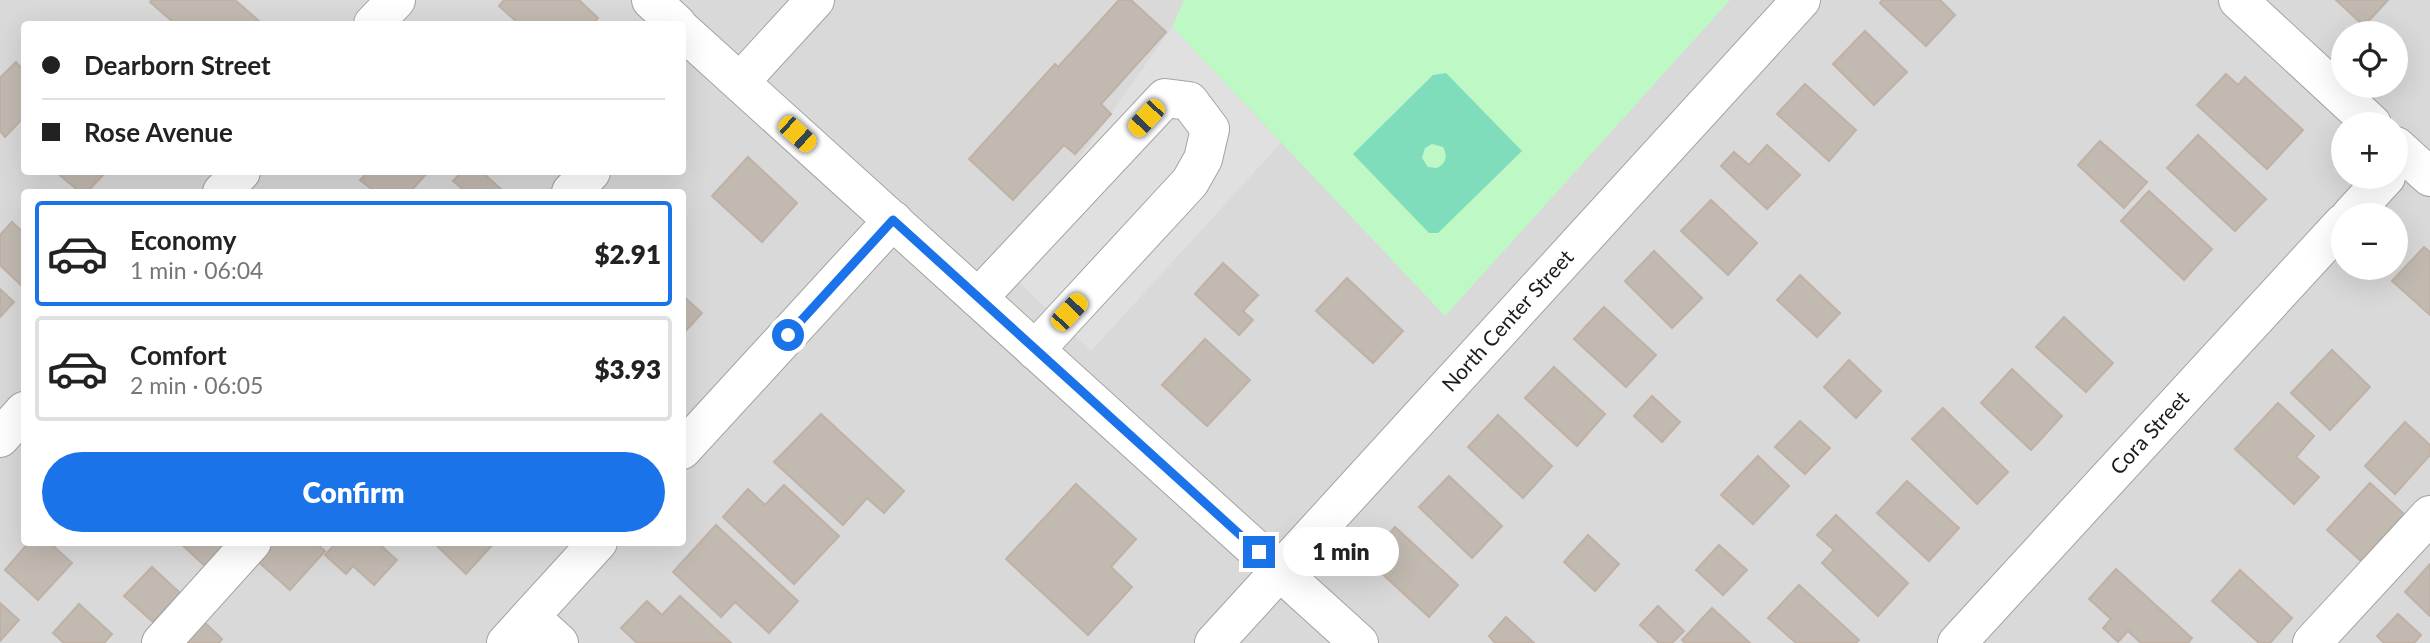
<!DOCTYPE html>
<meta charset="utf-8">
<style>
:root{--surface:#fff;--page:#f2f2f2;--text:#222;--muted:#767676;--line:#e0e0e0;--accent:#1a73e8}
body{margin:0;font-family:Lato,sans-serif;background:var(--page);color:var(--text);height:100vh;display:flex;flex-direction:column;font-size:26px;white-space:nowrap}
*{box-sizing:border-box;margin:0}
p{font-size:23px;color:var(--muted)}
.icon{flex:none;width:38px;height:38px;fill:none;stroke:currentColor;stroke-width:2;stroke-linecap:round;stroke-linejoin:round}
.map{position:relative;flex:1;overflow:hidden}
.details{position:absolute;left:21px;top:189px;width:665px;height:357px;display:flex;flex-direction:column;background:var(--surface);border-radius:7px;box-shadow:0 7px 28px #0002}
.details>*{flex:none}
.top-card{position:absolute;left:21px;top:21px;width:665px;height:154px;border-radius:7px;box-shadow:0 7px 28px #0002;display:grid;align-content:center;height:154px;padding:0 21px;background:var(--surface)}
.tools{position:absolute;left:2331px;top:21px;display:grid;gap:14px}
.tools a{display:grid;place-items:center;width:77px;height:77px;border-radius:50%;background:var(--surface);box-shadow:0 7px 28px #0002;font-size:35px}
.end{position:absolute;width:32px;height:32px;margin:-16px;border:9px solid #1a73e8;background:#fff;box-shadow:0 0 0 4px #fff}
.from{border-radius:50%}
.bubble{position:absolute;height:49px;border-radius:24px;background:var(--surface);box-shadow:0 7px 28px #0002;font-size:23px;font-weight:800;line-height:49px;text-align:center}
.car{position:absolute;width:21px;height:42px;margin:-21px -10px;border-radius:9px;box-shadow:0 0 5px 2px #0007;background:linear-gradient(#f5c518 24%,#345 0 40%,#f5c518 0 76%,#345 0 86%,#f5c518 0)}
.top-card b{display:flex;align-items:center;gap:24px;height:66px;font-size:26px}
.top-card b+b{border-top:2px solid var(--line)}
.top-card i{width:18px;height:18px;background:var(--text)}
ul{padding:12px 0 0;list-style:none}
li{display:flex;align-items:center;gap:21px;height:105px;margin:0 14px 10px;padding:0 7px;border:4px solid var(--line);border-radius:7px}
li div{flex:1}
li b{display:block;font-size:26px}
li em{font-style:normal;font-weight:800}
li.selected{border-color:var(--accent)}
li>.icon{width:63px;height:63px;stroke-width:1.5}
.primary-button{display:flex;gap:14px;margin-top:auto;padding:14px 21px}
.primary-button a{flex:1;height:80px;border-radius:42px;background:var(--accent);color:#fff;font-size:28px;font-weight:800;line-height:80px;text-align:center}
.map>svg:first-child{display:block}
.residential{fill:#dad9d9;fill-rule:evenodd}
.park{fill:#bef8c4}
.pitch{fill:#80ddbb;fill-rule:evenodd}
.parking{fill:#e0e0e0}
.building{fill:#c2bab1;stroke:#bfb1a5;stroke-width:2}
.lines{fill:none;stroke-linecap:round;stroke-linejoin:round}
.minor-casing{stroke:#a3a3a3;stroke-width:40}
.minor{stroke:#fff;stroke-width:38}
.route{stroke:#1a73e8;stroke-width:9}
.labels{text-anchor:middle;stroke-width:6;stroke-linejoin:round;paint-order:stroke}
.street-label{font-size:21px;fill:#1c1c1c;stroke:#fff}
</style>
<div class="map">
<svg width="2430" height="643" viewBox="0 0 2430 643">
<rect width="100%" height="100%" fill="#eeeae2"/>
<path class="residential" d="M0 0H2430V643H0ZM24 24H682V172H24ZM2343 33H2396V86H2343ZM2343 124H2396V177H2343ZM24 192H682V542H24ZM2343 215H2396V268H2343Z"/>
<polygon class="park" points="1184,0 1730,0 1445,316 1172,27"/>
<path class="pitch" d="M1446 73 1522 151 1438 233H1429L1353 154 1433 75ZM1432 144 1443 147C1448 156 1446 164 1437 168L1428 167 1422 158 1425 148Z"/>
<polygon class="parking" points="1172,27 1281,143 1091,351 1003,267"/>
<g class="building">
<polygon points="152,0 235,0 259,21 256,24 175,24 150,2"/>
<polygon points="504,0 579,0 598,18 592,24 519,24 499,6"/>
<polygon points="1119,0 1131,0 1166,32 1101,104 1111,114 1075,154 1064,145 1013,200 969,159 1055,64 1058,67"/>
<polygon points="1882,0 1940,0 1955,15 1926,46 1880,3"/>
<polygon points="2336,0 2388,0 2364,26"/>
<polygon points="1865,31 1907,72 1874,105 1833,64"/>
<polygon points="16,62 24,71 24,117 5,137 0,131 0,78"/>
<polygon points="2226,74 2238,85 2245,77 2303,130 2267,169 2197,105"/>
<polygon points="1805,84 1856,130 1829,161 1777,114"/>
<polygon points="2198,135 2266,199 2235,231 2167,168"/>
<polygon points="2100,141 2147,182 2124,208 2078,165"/>
<polygon points="1767,145 1800,175 1767,209 1721,166 1734,152 1749,165"/>
<polygon points="748,157 797,203 762,242 712,196"/>
<polygon points="56,172 106,172 87,192 80,192"/>
<polygon points="368,172 428,172 410,192 375,192 360,180"/>
<polygon points="462,172 482,172 502,190 500,192 466,192 453,181"/>
<polygon points="2149,191 2212,249 2184,280 2121,221"/>
<polygon points="1711,200 1757,243 1728,275 1681,231"/>
<polygon points="12,222 24,233 24,288 0,265 0,235"/>
<polygon points="2424,247 2430,252 2430,315 2392,281"/>
<polygon points="1654,251 1702,298 1672,328 1625,281"/>
<polygon points="1223,263 1258,295 1243,311 1253,320 1239,335 1195,294"/>
<polygon points="1800,275 1840,313 1817,337 1777,300"/>
<polygon points="1347,278 1403,331 1373,363 1316,311"/>
<polygon points="0,289 14,302 0,317"/>
<polygon points="682,295 702,313 682,335"/>
<polygon points="1604,307 1656,355 1626,387 1574,339"/>
<polygon points="2064,317 2113,363 2086,392 2036,347"/>
<polygon points="1205,339 1250,380 1207,426 1162,385"/>
<polygon points="2332,350 2370,387 2330,430 2291,393"/>
<polygon points="1849,360 1881,391 1856,418 1824,387"/>
<polygon points="1554,367 1605,414 1577,446 1525,398"/>
<polygon points="2012,369 2062,416 2031,450 1981,403"/>
<polygon points="1652,396 1680,422 1662,442 1634,416"/>
<polygon points="2278,403 2314,436 2296,457 2319,477 2294,504 2235,449"/>
<polygon points="1943,408 2008,472 1977,504 1912,439"/>
<polygon points="821,414 904,491 884,513 867,498 843,525 774,462"/>
<polygon points="1498,415 1552,466 1523,498 1468,447"/>
<polygon points="1800,421 1830,448 1805,474 1775,447"/>
<polygon points="2405,422 2430,445 2430,455 2395,494 2365,466"/>
<polygon points="1758,456 1789,486 1753,524 1721,495"/>
<polygon points="1449,476 1502,526 1472,558 1419,507"/>
<polygon points="1907,481 1959,528 1929,561 1877,513"/>
<polygon points="2370,483 2404,514 2361,561 2327,530"/>
<polygon points="1076,484 1136,539 1111,567 1132,587 1088,635 1006,559"/>
<polygon points="784,485 839,536 794,584 723,517 748,489 765,505"/>
<polygon points="1836,515 1908,583 1878,616 1822,563 1834,550 1817,535"/>
<polygon points="716,525 798,601 769,633 735,602 721,617 673,572"/>
<polygon points="1395,527 1458,585 1429,617 1366,559"/>
<polygon points="1588,535 1619,564 1595,591 1564,562"/>
<polygon points="29,542 49,542 72,563 38,600 5,570"/>
<polygon points="179,542 227,542 205,566"/>
<polygon points="266,542 315,542 325,551 290,590 253,557"/>
<polygon points="337,542 377,542 397,560 374,585 353,566 346,574 325,555"/>
<polygon points="433,542 495,542 466,574"/>
<polygon points="1719,545 1747,570 1723,595 1696,570"/>
<polygon points="2430,564 2430,616 2405,592"/>
<polygon points="152,567 180,593 153,622 124,596"/>
<polygon points="2116,569 2192,638 2188,643 2141,643 2128,631 2118,642 2103,628 2111,619 2089,599"/>
<polygon points="2240,570 2292,618 2270,643 2259,643 2212,601"/>
<polygon points="1799,585 1859,640 1856,643 1796,643 1768,618"/>
<polygon points="680,596 731,643 637,643 621,628 647,601 662,615"/>
<polygon points="0,603 19,620 0,641"/>
<polygon points="79,604 112,634 104,643 64,643 53,633"/>
<polygon points="1658,606 1684,631 1672,643 1659,643 1640,625"/>
<polygon points="1712,608 1750,643 1685,643 1682,640"/>
<polygon points="2398,614 2421,635 2414,643 2384,643 2377,636"/>
<polygon points="197,615 222,639 219,643 174,643"/>
<polygon points="1506,617 1534,643 1495,643 1489,636"/>
</g>
<g class="lines">
<g class="minor-casing">
<g id="minor">
<polyline points="651,0 677,24"/>
<polyline points="2238,0 2372,124"/>
<polyline points="373,24 396,0"/>
<polyline points="682,30 1359,643"/>
<polyline points="740,82 815,0"/>
<polyline points="2396,146 2430,177"/>
<polyline points="222,192 241,172"/>
<polyline points="571,192 591,172"/>
<polyline points="2351,215 2386,177"/>
<polyline points="978,298 1165,98 1189,101 1210,129 1203,159 1190,182 1035,350"/>
<polyline points="0,438 24,411"/>
<polyline points="682,450 893,220"/>
<polyline points="530,617 559,643"/>
<polyline points="161,643 252,542"/>
<polyline points="506,643 598,542"/>
<path id="s1" d="M1214 643 1801 0"/>
<path id="s2" d="M1957 643 2343 223"/>
<polyline points="2312,643 2430,515"/>
</g>
</g>
<use href="#minor" class="minor"/>
</g>
<g class="lines">
<polyline class="route" points="788,335 893,220 1259,552"/>
</g>
<g class="labels">
<g class="street-label">
<text dy="7" stroke="none"><textPath href="#s1" startOffset="436">North Center Street</textPath></text>
<text dy="7" stroke="none"><textPath href="#s2" startOffset="285">Cora Street</textPath></text>
</g>
</g>
</svg>
<div class="tools">
<a><svg class="icon" aria-label="locate" viewBox="0 0 24 24"><circle cx="12" cy="12" r="6"/><path d="M12 2v4M12 18v4M2 12h4M18 12h4"/></svg></a>
<a>+</a>
<a>−</a>
</div>
<i class="end from" style="left:788px;top:335px"></i>
<i class="end" style="left:1259px;top:552px"></i>
<div class="bubble" style="left:1283px;top:527px;width:116px">1 min</div>
<i class="car" style="left:1146px;top:118px;rotate:223deg"></i>
<i class="car" style="left:797px;top:134px;rotate:132deg"></i>
<i class="car" style="left:1069px;top:312px;rotate:43deg"></i>
<div class="top-card">
<b><i class="from"></i>Dearborn Street</b>
<b><i></i>Rose Avenue</b>
</div>
<section class="details">
<ul>
<li class="selected"><svg class="icon" aria-label="car" viewBox="0 0 24 24"><path d="M5 17H2v-5l4-1 3-4h7l3 4 3 1v5h-3M9 17h6M6 11h13"/><circle cx="7" cy="17" r="2"/><circle cx="17" cy="17" r="2"/></svg><div><b>Economy</b><p>1 min · 06:04</p></div><em>$2.91</em></li>
<li><svg class="icon" aria-label="car" viewBox="0 0 24 24"><path d="M5 17H2v-5l4-1 3-4h7l3 4 3 1v5h-3M9 17h6M6 11h13"/><circle cx="7" cy="17" r="2"/><circle cx="17" cy="17" r="2"/></svg><div><b>Comfort</b><p>2 min · 06:05</p></div><em>$3.93</em></li>
</ul>
<div class="primary-button"><a>Confirm</a></div>
</section>
</div>
